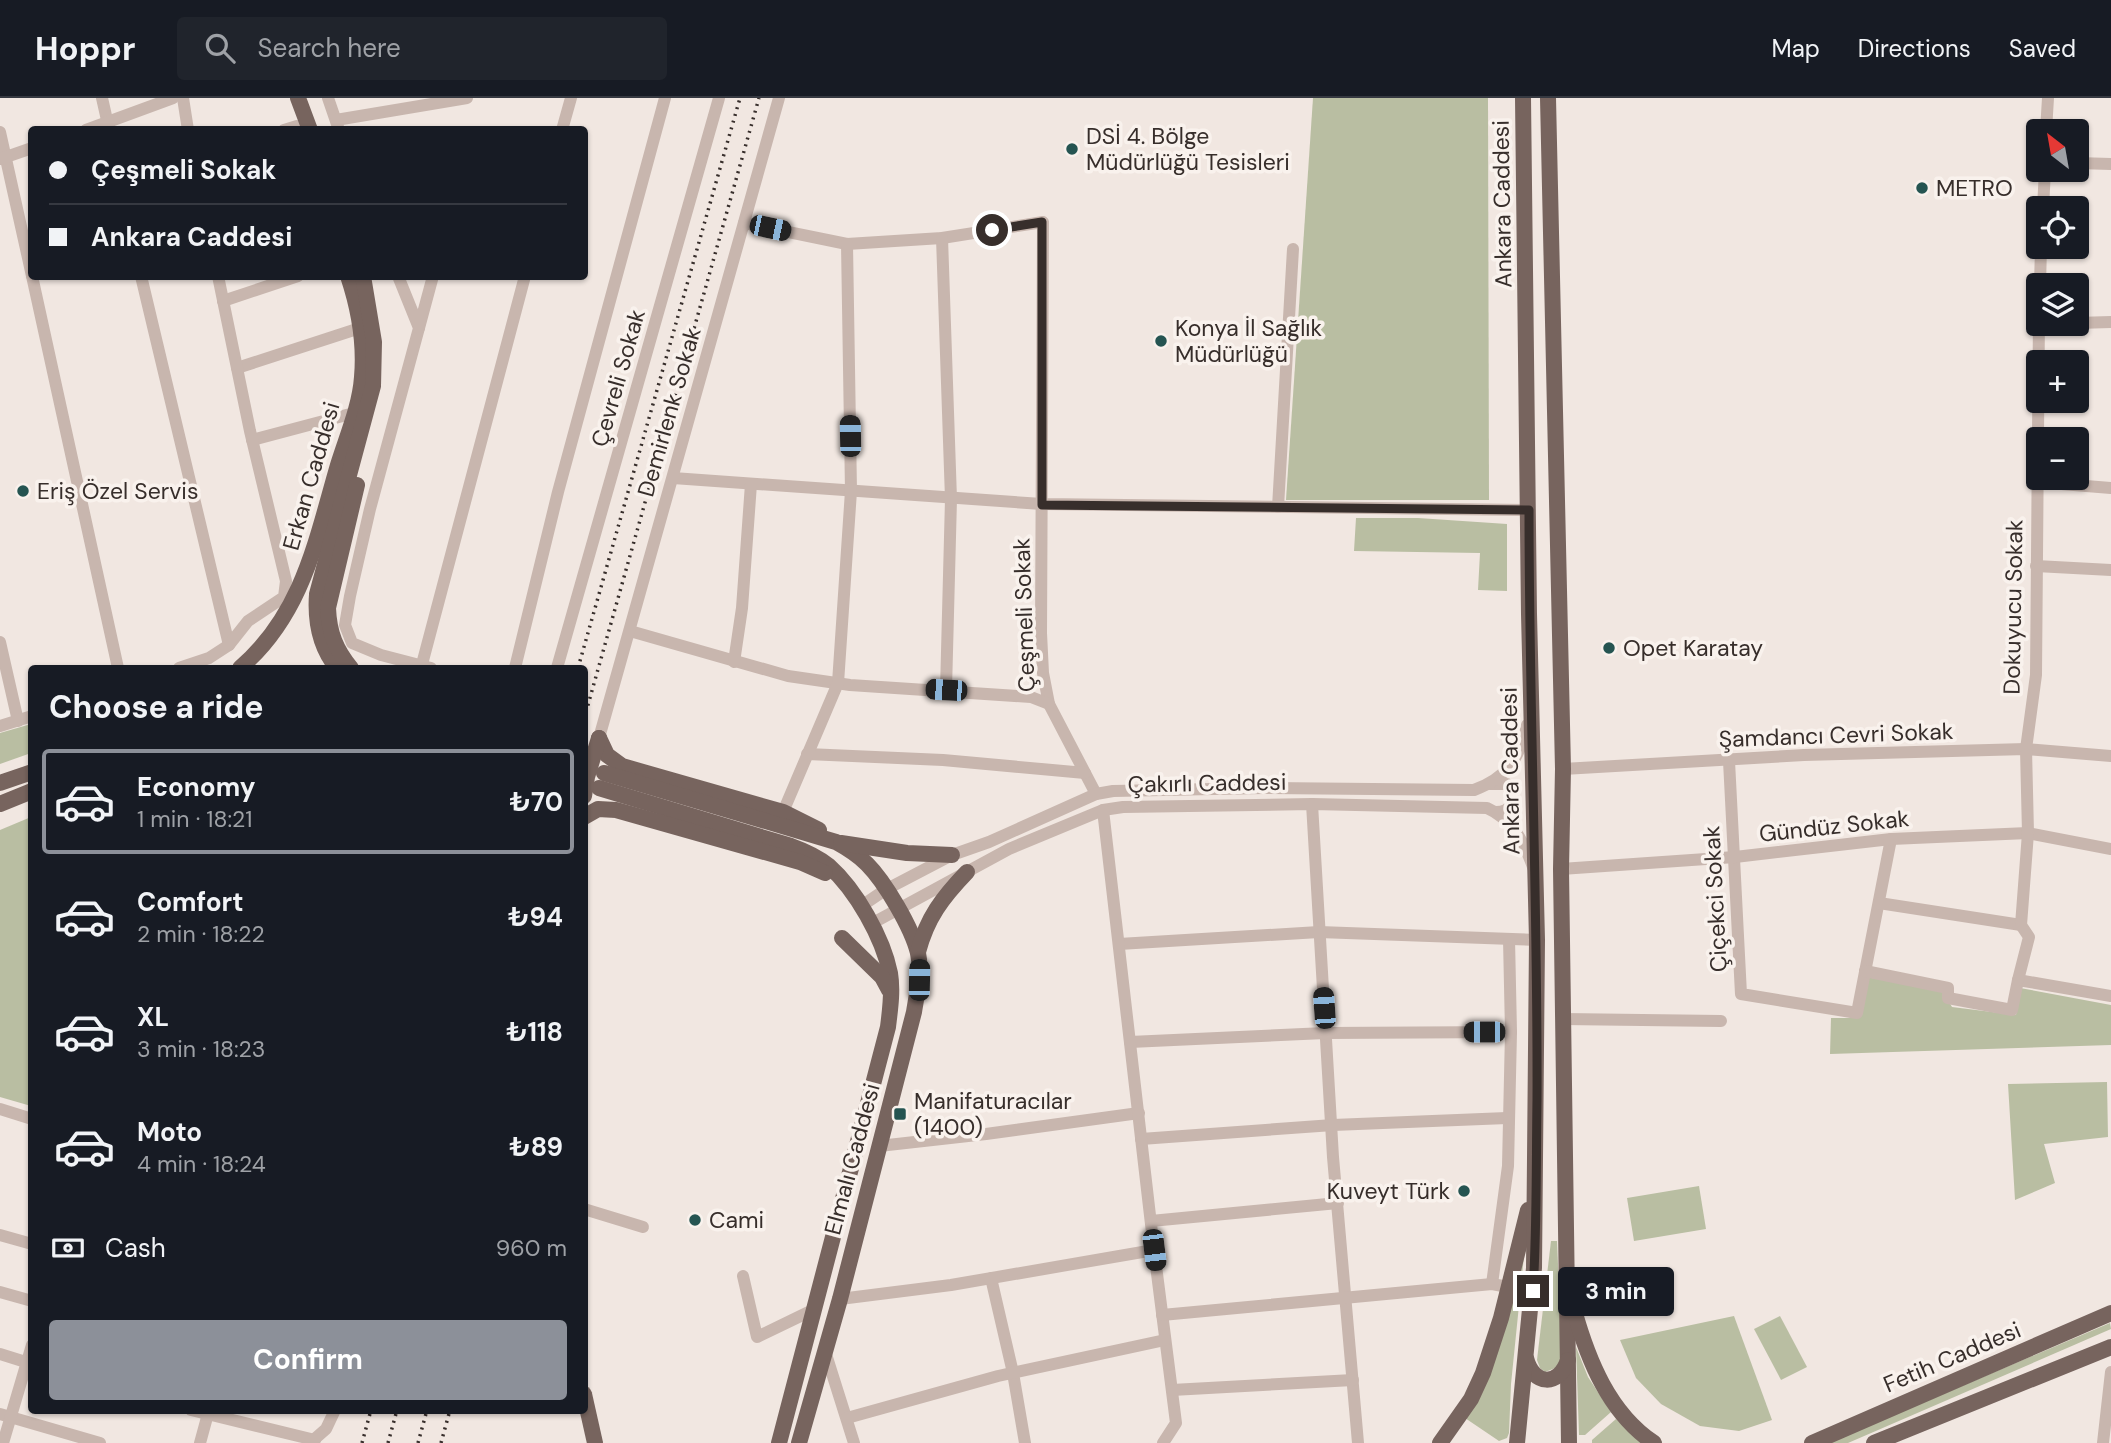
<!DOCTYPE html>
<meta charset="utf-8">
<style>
:root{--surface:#171b24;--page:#20242c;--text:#f1f3f6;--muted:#9ea1a6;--line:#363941;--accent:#8c9099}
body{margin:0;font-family:"DM Sans",sans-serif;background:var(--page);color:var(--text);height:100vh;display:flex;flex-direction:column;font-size:26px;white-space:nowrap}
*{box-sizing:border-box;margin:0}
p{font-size:23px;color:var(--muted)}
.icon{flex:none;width:38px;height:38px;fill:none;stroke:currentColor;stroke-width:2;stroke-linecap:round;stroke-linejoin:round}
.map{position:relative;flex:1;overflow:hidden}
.panel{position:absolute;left:28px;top:567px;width:560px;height:749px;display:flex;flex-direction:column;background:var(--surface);border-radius:7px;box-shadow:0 2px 5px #0004}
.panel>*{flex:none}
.top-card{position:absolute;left:28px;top:28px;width:560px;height:154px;border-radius:7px;box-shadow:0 2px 5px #0004;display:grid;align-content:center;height:154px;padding:0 21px;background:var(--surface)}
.needle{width:46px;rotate:329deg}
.controls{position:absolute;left:2026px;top:21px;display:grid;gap:14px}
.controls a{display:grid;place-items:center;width:63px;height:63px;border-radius:7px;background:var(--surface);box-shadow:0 2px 5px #0004;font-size:35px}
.end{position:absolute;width:32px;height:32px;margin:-16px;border:9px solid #372e2b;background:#fff;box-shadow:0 0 0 4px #fff}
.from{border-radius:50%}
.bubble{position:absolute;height:49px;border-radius:7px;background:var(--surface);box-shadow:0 2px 5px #0004;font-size:23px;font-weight:700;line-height:49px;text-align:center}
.car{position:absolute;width:21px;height:42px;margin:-21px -10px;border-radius:9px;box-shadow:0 0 5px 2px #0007;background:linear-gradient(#222 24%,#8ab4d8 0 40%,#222 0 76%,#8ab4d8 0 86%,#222 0)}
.top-card b{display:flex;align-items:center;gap:24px;height:66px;font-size:26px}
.top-card b+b{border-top:2px solid var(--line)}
.top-card i{width:18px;height:18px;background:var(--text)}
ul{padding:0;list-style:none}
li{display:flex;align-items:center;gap:21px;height:105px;margin:0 14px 10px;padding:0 7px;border:4px solid transparent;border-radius:7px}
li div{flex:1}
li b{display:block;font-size:26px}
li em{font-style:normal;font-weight:700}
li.current{border-color:var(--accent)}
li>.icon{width:63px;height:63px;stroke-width:1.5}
h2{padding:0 21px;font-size:32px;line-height:84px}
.pay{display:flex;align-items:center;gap:18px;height:77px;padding:0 21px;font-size:26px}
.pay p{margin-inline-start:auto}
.action{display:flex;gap:14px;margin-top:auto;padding:14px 21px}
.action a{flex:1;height:80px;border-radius:7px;background:var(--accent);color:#fff;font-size:28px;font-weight:700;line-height:80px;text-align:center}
header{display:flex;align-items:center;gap:42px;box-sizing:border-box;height:98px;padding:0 35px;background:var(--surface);border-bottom:2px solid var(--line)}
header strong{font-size:33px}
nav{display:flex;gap:38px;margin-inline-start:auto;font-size:24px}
.search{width:490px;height:63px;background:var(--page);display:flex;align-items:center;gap:18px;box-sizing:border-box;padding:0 24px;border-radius:7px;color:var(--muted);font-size:26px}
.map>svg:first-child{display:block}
.green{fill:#b9bea2}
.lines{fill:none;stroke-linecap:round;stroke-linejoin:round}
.minor{stroke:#c8b6ae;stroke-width:12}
.major{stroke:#77645e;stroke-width:16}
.rail{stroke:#372e2b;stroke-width:3.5;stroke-dasharray:2 5;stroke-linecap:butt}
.route{stroke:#372e2b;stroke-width:9}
.poi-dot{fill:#255451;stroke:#f9f2ed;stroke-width:2.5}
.labels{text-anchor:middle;stroke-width:7;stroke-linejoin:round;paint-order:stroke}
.poi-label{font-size:23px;fill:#372e2b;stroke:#f9f2ed;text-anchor:start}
.street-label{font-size:23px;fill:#372e2b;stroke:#f9f2ed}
</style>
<header>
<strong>Hoppr</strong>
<div class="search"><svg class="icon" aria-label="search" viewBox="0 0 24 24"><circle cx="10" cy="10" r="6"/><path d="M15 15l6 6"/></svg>Search here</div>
<nav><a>Map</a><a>Directions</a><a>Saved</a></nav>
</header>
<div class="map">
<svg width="2111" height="1345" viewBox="0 0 2111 1345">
<rect width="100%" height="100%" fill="#f1e7e1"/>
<g class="green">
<polygon points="1313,0 1488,0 1489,402 1286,402"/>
<polygon points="1356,420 1418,420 1507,426 1507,493 1478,492 1480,455 1354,453"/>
<polygon points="31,626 31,655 0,666 0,635"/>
<polygon points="31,719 32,719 31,1008 0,999 0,732"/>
<polygon points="1866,879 1942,892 1952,909 2016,917 2020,890 2111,907 2111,947 1830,956 1831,920 1855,920"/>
<polygon points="2107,984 2108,1039 2044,1046 2055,1085 2015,1102 2008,986"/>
<polygon points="1699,1088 1706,1131 1634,1143 1627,1100"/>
<polygon points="1551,1143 1557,1143 1562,1261 1558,1269 1545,1274 1540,1270 1537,1262"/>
<polygon points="1524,1158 1511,1286 1509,1335 1507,1340 1499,1343 1465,1320"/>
<polygon points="1734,1218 1772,1322 1739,1333 1700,1328 1661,1306 1636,1280 1620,1242"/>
<polygon points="1780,1218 1807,1269 1781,1282 1754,1231"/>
<polygon points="2110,1225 2111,1231 1848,1345 1828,1345"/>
<polygon points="1576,1249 1588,1279 1611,1314 1585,1337 1579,1337"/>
<polygon points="1616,1321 1643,1345 1592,1345 1592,1342"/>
</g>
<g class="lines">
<g class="minor">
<polyline points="102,0 109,31"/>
<polyline points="183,0 188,32"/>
<polyline points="328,0 339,32"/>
<polyline points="336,22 467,0"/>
<polyline points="86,32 173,0"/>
<polyline points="284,32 297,28"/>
<polyline points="562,32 571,0"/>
<polyline points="2046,33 2048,0"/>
<polyline points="0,34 32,178"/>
<polyline points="0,61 32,50"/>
<polyline points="2077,65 2111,66"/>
<polyline points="2043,110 2045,72"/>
<polyline points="744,125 847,146 942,140 1043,124 1041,535 1043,575 1049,606 1096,696"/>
<polyline points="942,140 951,401 946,592"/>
<polyline points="32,178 118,570"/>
<polyline points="141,178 229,547"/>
<polyline points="398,178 419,230 370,411 350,498 345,527 352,545 381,557 431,570"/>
<polyline points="2040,187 2041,149"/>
<polyline points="223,203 298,178"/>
<polyline points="2077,225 2111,224"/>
<polyline points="419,230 433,178"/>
<polyline points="237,270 360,230"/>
<polyline points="252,342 354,315"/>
<polyline points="673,380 1042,406 1529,412"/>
<polyline points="2037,384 2111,390"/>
<polyline points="1278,409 1293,151"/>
<polyline points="2036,468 2111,472"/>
<polyline points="630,533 788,578 850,587 1031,599 1049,606"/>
<polyline points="0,544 18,623"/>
<polyline points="734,564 742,510 751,386"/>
<polyline points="179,570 209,560 229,547 248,523 284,499 286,483 250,333 218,178"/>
<polyline points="421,570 525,178"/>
<polyline points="515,570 558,394 665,0"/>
<polyline points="557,570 719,0"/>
<polyline points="0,628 32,618"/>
<polyline points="599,640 779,0"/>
<polyline points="807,656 943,662 1085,675"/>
<polyline points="1729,663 1741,896 1857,915 1891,741"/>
<polyline points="1563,671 1804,657 2026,651 2111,658"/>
<path d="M1490 686H1507C1518 698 1513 714 1496 714"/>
<polyline points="1312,706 1333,1059 1358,1345"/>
<polyline points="783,714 838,585 851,393 847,146"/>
<polyline points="1561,771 1735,759 1891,741 2028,735 2111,751"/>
<polyline points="1879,805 2021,827"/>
<path d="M860 809 885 792 952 757 989 744 1096 696 1113 693 1264 690 1474 692C1507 680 1520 660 1527 627"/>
<path d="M871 826 1009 751 1103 712 1123 709 1312 706 1487 710C1512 721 1524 744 1533 769"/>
<polyline points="1119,846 1319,834 1537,842"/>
<polyline points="1865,873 1948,890 1948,900 2012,912 2018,882 2111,898"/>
<polyline points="2018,882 2029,839 2021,827 2028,735 2026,651 2036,577 2039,217"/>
<polyline points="1563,921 1721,923"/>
<polyline points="1130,944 1325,935 1511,934"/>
<polyline points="0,1011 32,1021"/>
<polyline points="1141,1041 1333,1027 1507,1020"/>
<polyline points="879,1048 986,1036 1139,1015"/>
<polyline points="584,1111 643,1129"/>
<polyline points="1151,1123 1338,1105"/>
<polyline points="0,1137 32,1146"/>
<polyline points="1154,1152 1176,1325 1163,1345"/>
<polyline points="743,1178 757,1239 815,1211"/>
<polyline points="991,1180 1013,1275 1025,1345"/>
<polyline points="1492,1186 1508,1068 1511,934 1509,841"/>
<polyline points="0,1194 32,1203"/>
<polyline points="840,1201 951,1187 1154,1152 1103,712"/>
<polyline points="1162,1217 1492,1186 1508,1189"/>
<polyline points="825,1253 854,1345"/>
<polyline points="0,1256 32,1266"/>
<polyline points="1172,1292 1353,1282"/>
<polyline points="191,1312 315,1342"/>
<polyline points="0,1316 100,1345"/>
<polyline points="847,1320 998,1278 1165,1242"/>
<polyline points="3,1345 32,1247"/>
<polyline points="200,1345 209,1312"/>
<polyline points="310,1345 326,1331 335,1312"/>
<polyline points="2103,1345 2111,1274"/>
</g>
<g class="major">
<polyline points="298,0 310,32"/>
<polyline points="1548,0 1563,671 1561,771 1569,1345"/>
<path d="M240 570C303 516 316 442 338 367 347 338 360 308 362 279 365 245 359 211 348 178"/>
<path d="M337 570C319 548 315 523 317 496L373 288 374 244 363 178"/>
<path d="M351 570C336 552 329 535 328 510L357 387"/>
<polyline points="599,640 607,657 622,668 783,714 819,732"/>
<path d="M604 675 836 744C847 750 858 757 867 766 885 784 912 830 918 855 922 874 917 895 914 914L840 1201 799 1345"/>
<polyline points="0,685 32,674"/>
<path d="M599 690 791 748C805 753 818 759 829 768 856 792 883 840 890 875 893 893 890 912 888 929L779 1345"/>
<polyline points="584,698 587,679 599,640"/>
<polyline points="0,706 32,693"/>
<polyline points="584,719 598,711 616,712 800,764 825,775"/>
<polyline points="841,745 907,755 952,757"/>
<polyline points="842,840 882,879 889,892"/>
<path d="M918 854C927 820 942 800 967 774"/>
<path d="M1574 1212C1588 1262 1609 1315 1654 1345"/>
<path d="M1526 1260C1533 1288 1559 1289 1568 1262"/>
<polyline points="584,1296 595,1345"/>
<polyline points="1440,1345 1471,1301 1483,1275 1501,1220 1528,1112"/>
<polyline points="1517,1345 1534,1170 1537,842 1529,516 1523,0"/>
<polyline points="1812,1345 2111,1215"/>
<polyline points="1874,1345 2111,1249"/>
</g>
<g class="rail">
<polyline points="578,570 740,0"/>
<polyline points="584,621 759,0"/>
<polyline points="362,1345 371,1312"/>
<polyline points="388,1345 397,1312"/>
<polyline points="418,1345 427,1312"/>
<polyline points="441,1345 450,1312"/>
</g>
</g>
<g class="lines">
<path class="route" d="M992 132 1042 124V407L1529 412C1529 609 1538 805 1537 1002 1536 1066 1537 1130 1533 1193"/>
</g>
<g class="poi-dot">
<circle cx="1072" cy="51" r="7"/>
<circle cx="1922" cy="90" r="7"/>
<circle cx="1161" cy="243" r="7"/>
<circle cx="23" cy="393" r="7"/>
<circle cx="1609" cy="550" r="7"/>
<rect x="893" y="1009" width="14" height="14" rx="3.5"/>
<circle cx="1464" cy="1093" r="7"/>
<circle cx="695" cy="1122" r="7"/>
</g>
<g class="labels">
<g class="poi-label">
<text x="1086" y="46">DSİ 4. Bölge<tspan x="1086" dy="26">Müdürlüğü Tesisleri</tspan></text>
<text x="1936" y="98">METRO</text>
<text x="1175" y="238">Konya İl Sağlık<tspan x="1175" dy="26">Müdürlüğü</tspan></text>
<text x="37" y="401">Eriş Özel Servis</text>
<text x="1623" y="558">Opet Karatay</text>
<text x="914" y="1011">Manifaturacılar<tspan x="914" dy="26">(1400)</tspan></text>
<text x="1450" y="1101" text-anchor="end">Kuveyt Türk</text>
<text x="709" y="1130">Cami</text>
</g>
<g class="street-label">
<text transform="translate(1502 106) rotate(-91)" y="8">Ankara Caddesi</text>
<text transform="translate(618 280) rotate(-74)" y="8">Çevreli Sokak</text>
<text transform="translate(669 314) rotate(-74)" y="8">Demirlenk Sokak</text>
<text transform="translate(311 378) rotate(-74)" y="8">Erkan Caddesi</text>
<text transform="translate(2013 509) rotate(-89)" y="8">Dokuyucu Sokak</text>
<text transform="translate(1024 517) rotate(-92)" y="8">Çeşmeli Sokak</text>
<text transform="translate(1836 637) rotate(-2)" y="8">Şamdancı Cevri Sokak</text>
<text transform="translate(1510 673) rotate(-91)" y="8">Ankara Caddesi</text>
<text transform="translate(1207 685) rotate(-1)" y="8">Çakırlı Caddesi</text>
<text transform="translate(1834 728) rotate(-6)" y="8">Gündüz Sokak</text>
<text transform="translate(1715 801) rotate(-93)" y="8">Çiçekci Sokak</text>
<text transform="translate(852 1061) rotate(-75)" y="8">Elmalı Caddesi</text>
<text transform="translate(1952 1259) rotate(-23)" y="8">Fetih Caddesi</text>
</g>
</g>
</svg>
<div class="controls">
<a><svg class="needle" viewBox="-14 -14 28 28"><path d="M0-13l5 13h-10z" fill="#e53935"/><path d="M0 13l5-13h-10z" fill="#9ea1a6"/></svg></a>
<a><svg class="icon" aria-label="locate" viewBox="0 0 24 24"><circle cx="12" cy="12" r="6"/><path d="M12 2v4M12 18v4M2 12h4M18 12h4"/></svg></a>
<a><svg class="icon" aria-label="layers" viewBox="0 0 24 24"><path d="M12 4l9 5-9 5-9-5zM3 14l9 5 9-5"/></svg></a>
<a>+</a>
<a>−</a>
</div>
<i class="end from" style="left:992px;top:132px"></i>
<i class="end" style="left:1533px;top:1193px"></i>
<div class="bubble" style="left:1558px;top:1169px;width:116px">3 min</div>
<i class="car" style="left:770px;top:130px;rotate:102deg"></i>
<i class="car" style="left:850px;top:338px;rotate:359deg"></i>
<i class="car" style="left:946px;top:592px;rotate:273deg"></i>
<i class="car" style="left:919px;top:882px;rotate:1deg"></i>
<i class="car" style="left:1324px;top:910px;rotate:356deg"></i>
<i class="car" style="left:1484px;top:934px;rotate:270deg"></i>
<i class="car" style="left:1154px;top:1152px;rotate:173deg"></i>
<div class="top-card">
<b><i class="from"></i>Çeşmeli Sokak</b>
<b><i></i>Ankara Caddesi</b>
</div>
<section class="panel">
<h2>Choose a ride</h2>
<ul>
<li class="current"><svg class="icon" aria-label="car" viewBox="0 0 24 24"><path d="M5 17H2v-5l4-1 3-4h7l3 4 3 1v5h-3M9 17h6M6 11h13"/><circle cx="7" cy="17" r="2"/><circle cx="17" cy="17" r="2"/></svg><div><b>Economy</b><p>1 min · 18:21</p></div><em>₺70</em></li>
<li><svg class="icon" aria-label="car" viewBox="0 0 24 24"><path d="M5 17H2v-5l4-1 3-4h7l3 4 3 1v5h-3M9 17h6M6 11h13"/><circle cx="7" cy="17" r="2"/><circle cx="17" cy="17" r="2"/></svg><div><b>Comfort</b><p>2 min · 18:22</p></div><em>₺94</em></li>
<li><svg class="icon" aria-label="car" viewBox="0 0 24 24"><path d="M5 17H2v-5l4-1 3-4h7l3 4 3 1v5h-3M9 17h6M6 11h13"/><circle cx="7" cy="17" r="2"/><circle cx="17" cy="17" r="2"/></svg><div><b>XL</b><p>3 min · 18:23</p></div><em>₺118</em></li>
<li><svg class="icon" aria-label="car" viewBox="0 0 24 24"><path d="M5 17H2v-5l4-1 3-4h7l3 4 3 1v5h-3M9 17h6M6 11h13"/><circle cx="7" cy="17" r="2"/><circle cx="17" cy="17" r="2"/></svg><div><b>Moto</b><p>4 min · 18:24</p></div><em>₺89</em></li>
</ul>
<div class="pay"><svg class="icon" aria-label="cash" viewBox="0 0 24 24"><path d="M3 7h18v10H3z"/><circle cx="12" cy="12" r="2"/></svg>Cash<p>960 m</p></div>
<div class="action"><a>Confirm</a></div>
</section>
</div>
